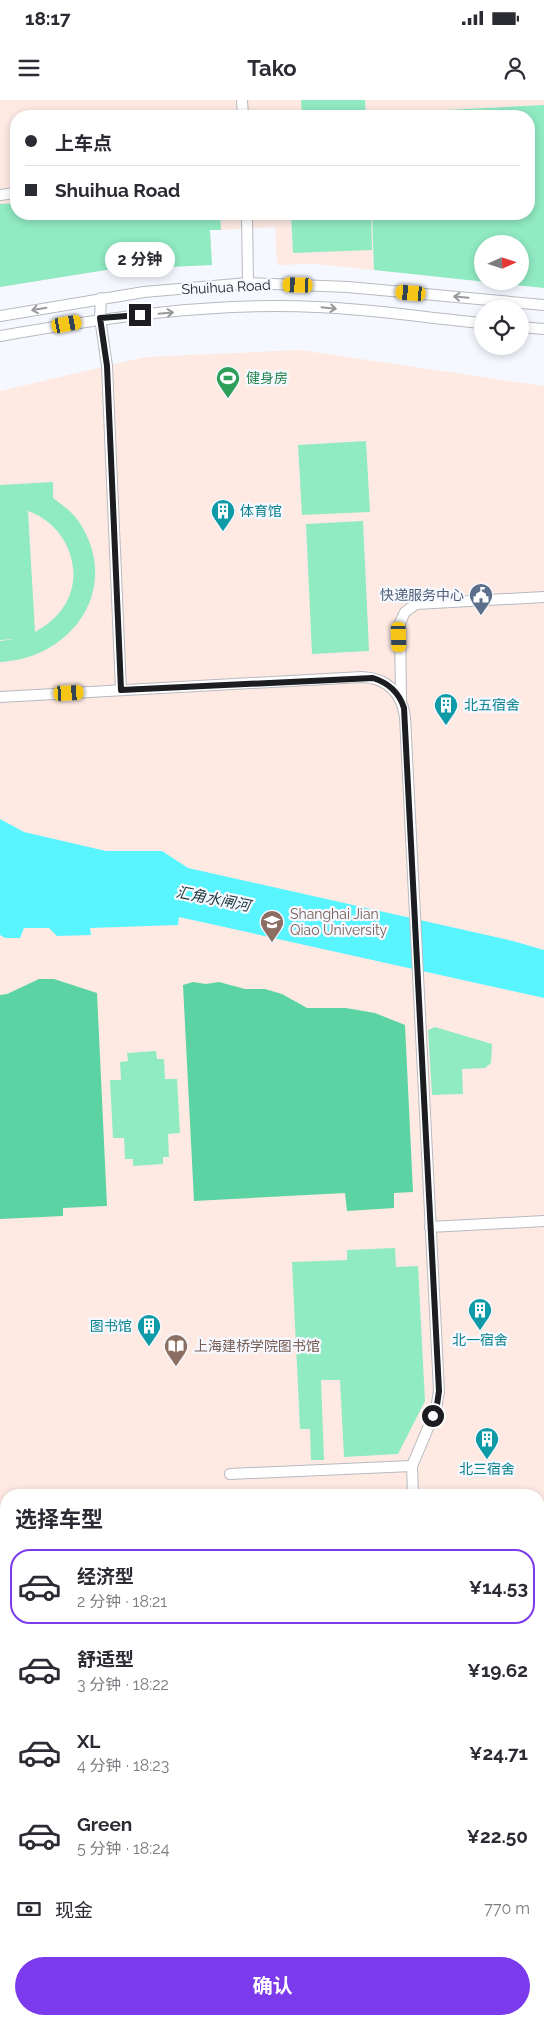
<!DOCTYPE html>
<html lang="zh">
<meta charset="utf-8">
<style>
:root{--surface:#fff;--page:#f2f2f3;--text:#2b2b33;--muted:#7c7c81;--line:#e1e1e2;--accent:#7c3aed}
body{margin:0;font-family:Raleway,"Noto Sans SC",sans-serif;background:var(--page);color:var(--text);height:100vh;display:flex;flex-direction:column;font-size:19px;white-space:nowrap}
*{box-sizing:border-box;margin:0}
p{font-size:16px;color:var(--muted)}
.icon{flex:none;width:28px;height:28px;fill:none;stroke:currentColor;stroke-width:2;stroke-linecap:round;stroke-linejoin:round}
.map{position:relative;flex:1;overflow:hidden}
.panel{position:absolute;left:0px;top:1389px;width:545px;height:536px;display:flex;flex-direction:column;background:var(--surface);border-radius:20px 20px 0 0;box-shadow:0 2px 8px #0003}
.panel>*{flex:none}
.guide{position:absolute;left:10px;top:10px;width:525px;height:110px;border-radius:20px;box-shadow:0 2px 8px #0003;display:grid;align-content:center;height:110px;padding:0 15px;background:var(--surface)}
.needle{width:32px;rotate:87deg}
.buttons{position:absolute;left:474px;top:135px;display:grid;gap:10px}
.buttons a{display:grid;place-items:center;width:55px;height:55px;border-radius:50%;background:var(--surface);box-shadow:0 2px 8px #0003;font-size:25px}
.end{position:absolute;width:22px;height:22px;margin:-11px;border:6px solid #1c1d20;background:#fff;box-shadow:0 0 0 2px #fff}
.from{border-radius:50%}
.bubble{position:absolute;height:35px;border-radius:18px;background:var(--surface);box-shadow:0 2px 8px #0003;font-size:16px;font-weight:700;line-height:35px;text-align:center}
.car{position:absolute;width:15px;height:30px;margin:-15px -8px;border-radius:6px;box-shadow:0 0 4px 1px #0007;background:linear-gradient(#f5c518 24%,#345 0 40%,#f5c518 0 76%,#345 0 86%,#f5c518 0)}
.guide b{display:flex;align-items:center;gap:18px;height:48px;font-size:19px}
.guide b+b{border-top:1px solid var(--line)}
.guide i{width:12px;height:12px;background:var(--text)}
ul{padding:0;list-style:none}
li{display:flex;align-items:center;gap:15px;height:75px;margin:0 10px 8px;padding:0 5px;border:2px solid transparent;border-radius:20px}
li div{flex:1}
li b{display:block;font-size:19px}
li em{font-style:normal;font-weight:700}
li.active{border-color:var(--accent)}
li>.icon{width:45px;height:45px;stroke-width:1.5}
h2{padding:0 15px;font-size:22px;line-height:60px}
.pay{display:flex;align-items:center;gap:12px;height:55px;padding:0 15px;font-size:19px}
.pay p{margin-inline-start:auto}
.action{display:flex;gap:10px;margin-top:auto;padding:10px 15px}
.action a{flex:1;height:58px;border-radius:30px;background:var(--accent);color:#fff;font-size:20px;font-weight:700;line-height:58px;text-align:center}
.status{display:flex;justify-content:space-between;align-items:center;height:35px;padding:0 25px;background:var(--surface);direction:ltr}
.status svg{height:14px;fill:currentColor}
header{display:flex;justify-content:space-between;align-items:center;height:65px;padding:0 15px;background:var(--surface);font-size:22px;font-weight:700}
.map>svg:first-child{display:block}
.education{fill:#feeae3;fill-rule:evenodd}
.green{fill:#90eac2;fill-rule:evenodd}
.forest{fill:#5bd3a2}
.water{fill:#58f5ff}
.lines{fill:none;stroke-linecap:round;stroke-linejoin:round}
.street-casing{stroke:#b7bac0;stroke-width:12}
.street{stroke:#fff;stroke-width:10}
.oneway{stroke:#99999b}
.route{stroke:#1c1d20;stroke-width:6}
.labels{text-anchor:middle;stroke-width:4.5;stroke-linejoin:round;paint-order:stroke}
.street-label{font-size:14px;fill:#1c1d20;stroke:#f5f9ff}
.leisure-label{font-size:14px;fill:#27864d;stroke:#f5f9ff;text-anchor:start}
.culture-label{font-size:14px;fill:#0d838f;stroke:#f5f9ff;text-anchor:start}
.service-label{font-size:14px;fill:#4e5e75;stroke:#f5f9ff;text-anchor:end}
.education-label{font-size:14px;fill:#785e54;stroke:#f5f9ff;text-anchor:start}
.water-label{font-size:15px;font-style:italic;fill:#1e383a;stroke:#f5f9ff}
</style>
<div class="status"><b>18:17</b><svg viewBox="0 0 49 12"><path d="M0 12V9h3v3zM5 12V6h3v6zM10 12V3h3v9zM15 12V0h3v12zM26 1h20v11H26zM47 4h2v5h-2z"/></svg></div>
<header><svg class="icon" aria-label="menu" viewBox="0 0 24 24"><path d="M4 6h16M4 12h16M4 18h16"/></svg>Tako<svg class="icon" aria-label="person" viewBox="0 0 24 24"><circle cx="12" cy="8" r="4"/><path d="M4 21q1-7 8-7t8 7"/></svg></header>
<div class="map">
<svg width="544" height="1924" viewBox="0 0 544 1924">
<rect width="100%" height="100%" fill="#f5f9ff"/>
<g class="education">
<polygon points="0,0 544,0 544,5 368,14 368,16 16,16 16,114 372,114 374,170 314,164 277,165 275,127 221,130 210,130 212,165 106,170 0,187"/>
<path d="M300 250 544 286V1924H0V291L145 257ZM6 1395H539V1919H6Z"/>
</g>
<g class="green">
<polygon points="301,0 365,0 366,16 302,16"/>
<path d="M544 5V188L374 170 372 114H529V16H368V14ZM482 144H520V181H482Z"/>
<polygon points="16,103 16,114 220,114 221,130 210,130 212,165 106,170 0,187 0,104"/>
<polygon points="291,114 371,114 372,150 293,153"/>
<polygon points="366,341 370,412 302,415 298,345"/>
<path d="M53 382V398C64 406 74 413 81 425 121 490 71 559 0 562V541L14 539 0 540V385ZM28 411C69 425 89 478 59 513 52 521 44 527 35 532Z"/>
<polygon points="363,421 369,551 312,554 306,424"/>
<polygon points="435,927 492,944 491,963 485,968 462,969 463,994 432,995 428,930"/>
<polygon points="156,951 157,959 164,959 165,979 177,979 180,1033 168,1034 169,1057 163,1057 163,1064 133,1066 133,1059 125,1059 124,1038 113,1038 110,980 121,980 120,962 128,961 127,953"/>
<polygon points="395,1148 396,1167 418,1166 425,1301 398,1354 344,1357 340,1280 321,1280 324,1360 311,1360 310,1329 300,1329 292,1162 347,1160 347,1150"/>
</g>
<g class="forest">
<polygon points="39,879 54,879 97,893 107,1106 63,1108 63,1116 0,1119 0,895 7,894"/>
<polygon points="193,882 206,884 219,882 245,889 265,889 282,894 307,908 346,908 375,913 405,925 413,1092 394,1093 394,1108 347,1111 345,1093 194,1101 183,885"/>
</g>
<polygon class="water" points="0,719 24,732 106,751 162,751 188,768 513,841 544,850 544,898 179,817 178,825 90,828 91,835 57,836 49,828 24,828 20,838 5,838 0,835"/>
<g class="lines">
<g class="street-casing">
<g id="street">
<polyline points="242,0 243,16"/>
<polyline points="0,95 16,93"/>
<polyline points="247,114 248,183"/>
<polyline points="101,198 100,218 107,266 121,590"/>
<polyline points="0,216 144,192 248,183 348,187 544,205"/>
<polyline points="520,227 544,229"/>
<path d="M0 236C104 218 210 202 317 207 372 209 427 218 482 223"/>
<path d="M0 597 362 577C387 578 402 593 405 617L439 1291 436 1309 412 1366 413 1395"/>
<polyline points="401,599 400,523 405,512 416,504 544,497"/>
<polyline points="430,1127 544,1121"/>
<polyline points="230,1374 412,1366"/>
<polyline points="0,1908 6,1912"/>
<polyline points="23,1919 46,1923 177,1919"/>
<polyline points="210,1919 210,1924"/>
</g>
</g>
<use href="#street" class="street"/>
</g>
<defs><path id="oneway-shaft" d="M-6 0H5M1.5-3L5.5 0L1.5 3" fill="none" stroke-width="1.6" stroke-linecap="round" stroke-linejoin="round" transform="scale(1.25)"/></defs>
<g class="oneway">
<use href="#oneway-shaft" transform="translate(461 197) rotate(-175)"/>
<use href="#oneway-shaft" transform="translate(329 208) rotate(6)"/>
<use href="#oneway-shaft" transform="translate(39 209) rotate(170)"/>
<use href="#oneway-shaft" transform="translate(166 213) rotate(-5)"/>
</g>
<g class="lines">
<path class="route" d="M140 215 100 218 107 266 121 590 373 578C389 583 399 592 404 608L439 1291 437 1305 433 1316"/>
</g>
<defs>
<g id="stadium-pin" transform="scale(1.25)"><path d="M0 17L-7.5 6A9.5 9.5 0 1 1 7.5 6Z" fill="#2e9e5b" stroke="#f5f9ff"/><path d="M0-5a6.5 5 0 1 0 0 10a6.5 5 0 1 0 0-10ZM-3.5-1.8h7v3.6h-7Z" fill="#fff"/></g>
<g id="building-pin" transform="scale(1.25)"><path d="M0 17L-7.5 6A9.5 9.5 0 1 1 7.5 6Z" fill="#0f9aa8" stroke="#f5f9ff"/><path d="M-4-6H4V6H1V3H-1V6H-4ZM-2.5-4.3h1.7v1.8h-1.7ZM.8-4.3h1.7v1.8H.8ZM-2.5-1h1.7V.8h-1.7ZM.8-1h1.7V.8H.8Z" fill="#fff"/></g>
<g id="civic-pin" transform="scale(1.25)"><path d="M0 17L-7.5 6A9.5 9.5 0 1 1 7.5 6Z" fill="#5c6f8a" stroke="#f5f9ff"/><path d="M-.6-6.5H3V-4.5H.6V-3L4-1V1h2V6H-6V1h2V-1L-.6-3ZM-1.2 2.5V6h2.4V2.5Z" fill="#fff"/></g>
<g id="university-pin" transform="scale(1.25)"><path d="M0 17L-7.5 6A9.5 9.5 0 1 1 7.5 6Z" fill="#8d6e63" stroke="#f5f9ff"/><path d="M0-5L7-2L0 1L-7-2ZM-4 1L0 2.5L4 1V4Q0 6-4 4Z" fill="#fff"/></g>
<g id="library-pin" transform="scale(1.25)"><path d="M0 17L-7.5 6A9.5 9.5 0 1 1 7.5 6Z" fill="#8d6e63" stroke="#f5f9ff"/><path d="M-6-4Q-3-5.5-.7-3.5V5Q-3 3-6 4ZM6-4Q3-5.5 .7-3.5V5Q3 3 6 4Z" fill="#fff"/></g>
</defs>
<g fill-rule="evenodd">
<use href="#stadium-pin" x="228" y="278"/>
<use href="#building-pin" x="223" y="411"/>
<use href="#civic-pin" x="481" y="495"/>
<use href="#building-pin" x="446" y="605"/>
<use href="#university-pin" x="272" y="822"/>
<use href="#building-pin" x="480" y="1210"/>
<use href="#building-pin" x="149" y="1226"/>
<use href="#library-pin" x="176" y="1246"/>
<use href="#building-pin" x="487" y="1339"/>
</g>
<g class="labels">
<g class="street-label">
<text transform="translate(226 187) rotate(-3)" y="5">Shuihua Road</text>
</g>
<g class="leisure-label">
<text x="246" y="283">健身房</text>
</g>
<g class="culture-label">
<text x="240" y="416">体育馆</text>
<text x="464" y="610">北五宿舍</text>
<text x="132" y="1231" text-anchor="end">图书馆</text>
<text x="480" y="1245" text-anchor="middle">北一宿舍</text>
<text x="487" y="1374" text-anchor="middle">北三宿舍</text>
</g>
<g class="service-label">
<text x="464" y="500">快递服务中心</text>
</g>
<g class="education-label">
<text x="290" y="819">Shanghai Jian<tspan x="290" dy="16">Qiao University</tspan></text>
<text x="194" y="1251">上海建桥学院图书馆</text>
</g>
<g class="water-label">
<text transform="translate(213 799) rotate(11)" y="5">汇角水闸河</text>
</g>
</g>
</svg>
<div class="buttons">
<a><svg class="needle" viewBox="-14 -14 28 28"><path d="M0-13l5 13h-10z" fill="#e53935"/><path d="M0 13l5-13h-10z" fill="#7c7c81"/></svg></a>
<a><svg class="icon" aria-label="locate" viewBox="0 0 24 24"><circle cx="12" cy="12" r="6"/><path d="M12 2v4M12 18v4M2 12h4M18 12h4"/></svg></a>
</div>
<i class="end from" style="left:433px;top:1316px"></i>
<i class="end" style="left:140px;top:215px"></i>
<div class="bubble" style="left:105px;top:142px;width:70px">2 分钟</div>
<i class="car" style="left:298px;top:185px;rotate:272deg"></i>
<i class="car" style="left:411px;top:193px;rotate:275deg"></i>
<i class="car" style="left:67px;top:224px;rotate:80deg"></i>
<i class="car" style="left:399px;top:537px;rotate:178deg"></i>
<i class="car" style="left:69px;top:593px;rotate:87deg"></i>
<div class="guide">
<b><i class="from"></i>上车点</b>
<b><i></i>Shuihua Road</b>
</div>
<section class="panel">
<h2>选择车型</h2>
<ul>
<li class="active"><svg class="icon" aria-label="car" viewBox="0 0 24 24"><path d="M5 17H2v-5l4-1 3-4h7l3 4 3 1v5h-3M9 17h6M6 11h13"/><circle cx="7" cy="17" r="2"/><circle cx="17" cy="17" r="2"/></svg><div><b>经济型</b><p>2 分钟 · 18:21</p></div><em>¥14.53</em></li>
<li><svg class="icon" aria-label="car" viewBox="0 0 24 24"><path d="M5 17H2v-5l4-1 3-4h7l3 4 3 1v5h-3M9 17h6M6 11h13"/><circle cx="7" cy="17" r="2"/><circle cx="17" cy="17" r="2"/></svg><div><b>舒适型</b><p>3 分钟 · 18:22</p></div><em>¥19.62</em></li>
<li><svg class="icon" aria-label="car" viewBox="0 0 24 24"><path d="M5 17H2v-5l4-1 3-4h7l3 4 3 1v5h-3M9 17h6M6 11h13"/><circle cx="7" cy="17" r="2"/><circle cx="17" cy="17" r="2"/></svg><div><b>XL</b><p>4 分钟 · 18:23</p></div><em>¥24.71</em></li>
<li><svg class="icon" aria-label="car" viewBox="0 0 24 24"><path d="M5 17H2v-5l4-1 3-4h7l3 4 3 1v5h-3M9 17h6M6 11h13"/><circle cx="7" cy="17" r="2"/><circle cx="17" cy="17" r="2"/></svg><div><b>Green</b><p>5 分钟 · 18:24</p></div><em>¥22.50</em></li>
</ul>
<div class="pay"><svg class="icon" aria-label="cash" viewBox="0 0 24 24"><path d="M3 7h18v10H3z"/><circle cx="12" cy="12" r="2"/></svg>现金<p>770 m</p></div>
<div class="action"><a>确认</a></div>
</section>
</div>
